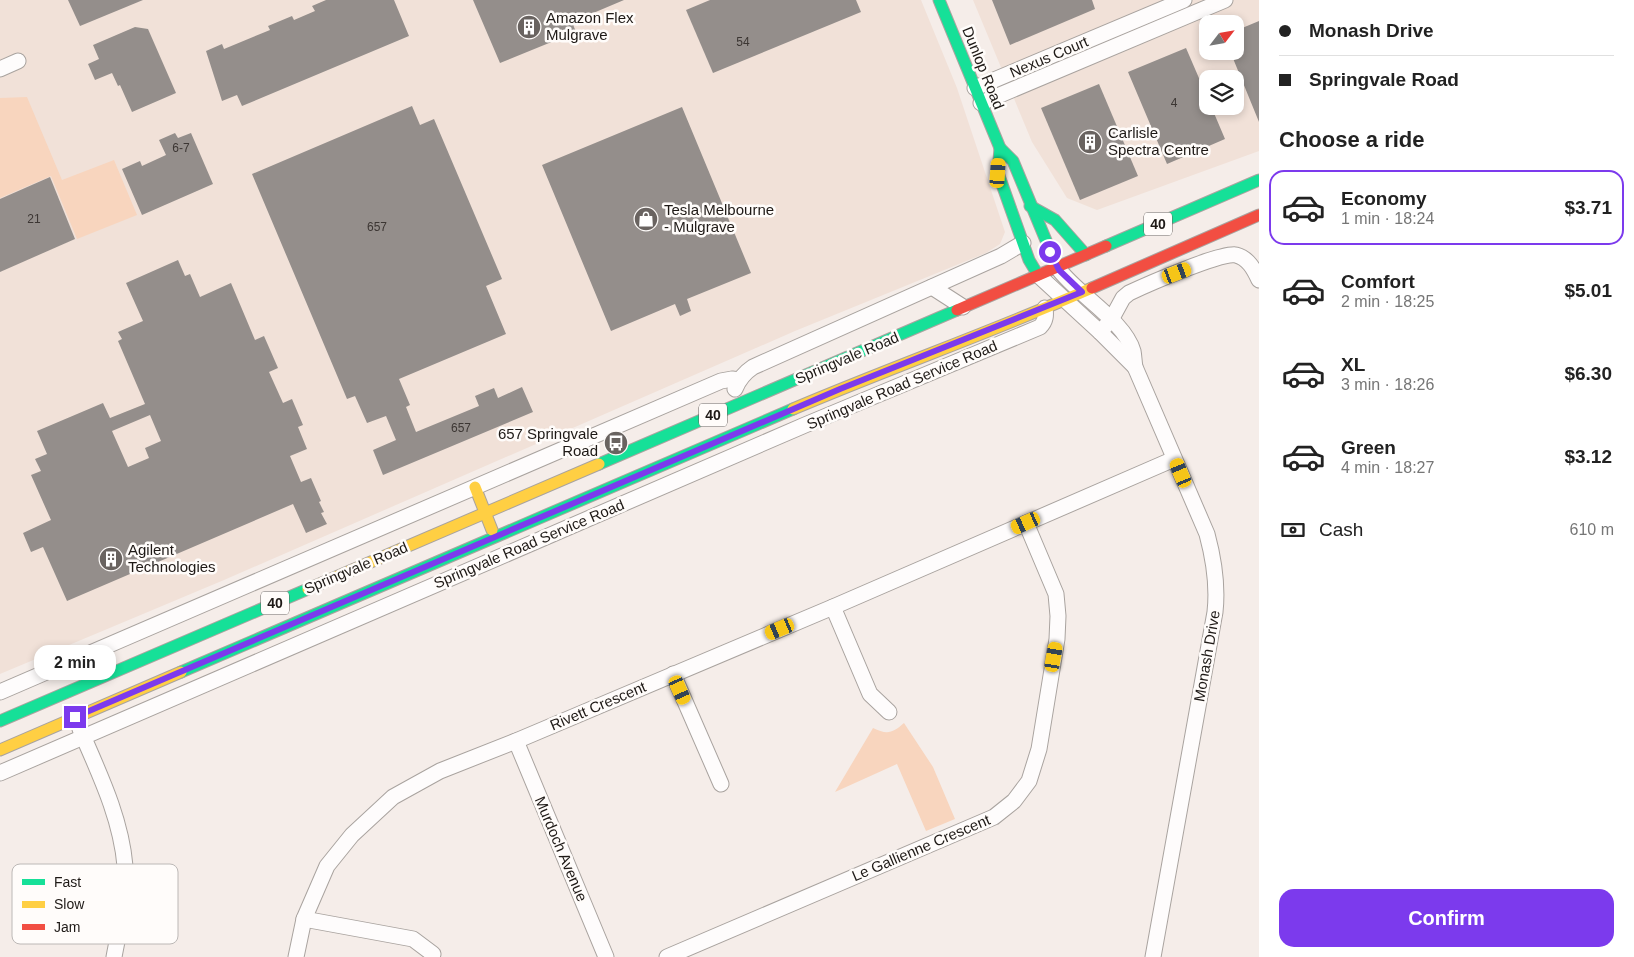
<!DOCTYPE html>
<meta charset="utf-8">
<style>
:root{--surface:#fff;--page:#f2f2f2;--text:#222;--muted:#767676;--line:#e0e0e0;--accent:#7c3aed}
body{margin:0;font-family:Helvetica,sans-serif;background:var(--page);color:var(--text);height:100vh;display:flex;flex-direction:column;font-size:19px;white-space:nowrap}
*{box-sizing:border-box;margin:0}
p{font-size:16px;color:var(--muted)}
.icon{flex:none;width:28px;height:28px;fill:none;stroke:currentColor;stroke-width:2;stroke-linecap:round;stroke-linejoin:round}
.map{position:relative;flex:1;overflow:hidden}
.drawer{display:flex;flex-direction:column;background:var(--surface);width:375px}
.drawer>*{flex:none}
.hud{display:grid;align-content:center;height:110px;padding:0 20px;background:var(--surface)}
.needle{width:32px;rotate:59deg}
.controls{position:absolute;left:1199px;top:15px;display:grid;gap:10px}
.controls a{display:grid;place-items:center;width:45px;height:45px;border-radius:10px;background:var(--surface);box-shadow:0 2px 8px #0003;font-size:25px}
.end{position:absolute;width:22px;height:22px;margin:-11px;border:6px solid #7c3aed;background:#fff;box-shadow:0 0 0 2px #fff}
.from{border-radius:50%}
.bubble{position:absolute;height:35px;border-radius:15px;background:var(--surface);box-shadow:0 2px 8px #0003;font-size:16px;font-weight:700;line-height:35px;text-align:center}
.car{position:absolute;width:15px;height:30px;margin:-15px -8px;border-radius:6px;box-shadow:0 0 4px 1px #0007;background:linear-gradient(#f5c518 24%,#345 0 40%,#f5c518 0 76%,#345 0 86%,#f5c518 0)}
.hud b{display:flex;align-items:center;gap:18px;height:48px;font-size:19px}
.hud b+b{border-top:1px solid var(--line)}
.hud i{width:12px;height:12px;background:var(--text)}
ul{padding:0;list-style:none}
li{display:flex;align-items:center;gap:15px;height:75px;margin:0 10px 8px;padding:0 10px;border:2px solid transparent;border-radius:15px}
li div{flex:1}
li b{display:block;font-size:19px}
li em{font-style:normal;font-weight:700}
li.active{border-color:var(--accent)}
li>.icon{width:45px;height:45px;stroke-width:1.5}
h2{padding:0 20px;font-size:22px;line-height:60px}
.pay{display:flex;align-items:center;gap:12px;height:55px;padding:0 20px;font-size:19px}
.pay p{margin-inline-start:auto}
.primary-button{display:flex;gap:10px;margin-top:auto;padding:10px 20px}
.primary-button a{flex:1;height:58px;border-radius:15px;background:var(--accent);color:#fff;font-size:20px;font-weight:700;line-height:58px;text-align:center}
main{display:flex;flex:1;min-height:0}
.map>svg:first-child{display:block}
.built{fill:#f1e1d8;fill-rule:evenodd}
.green{fill:#f8d5be}
.building{fill:#948e8b;fill-rule:evenodd}
.lines{fill:none;stroke-linecap:round;stroke-linejoin:round}
.street-casing{stroke:#a9a39f;stroke-width:17}
.fast-casing{stroke:#a9a39f;stroke-width:13}
.slow-casing{stroke:#a9a39f;stroke-width:13}
.jam-casing{stroke:#a9a39f;stroke-width:13}
.street{stroke:#fefcfc;stroke-width:15}
.fast{stroke:#16e098;stroke-width:11}
.slow{stroke:#ffcf43;stroke-width:11}
.jam{stroke:#f24e42;stroke-width:11}
.route{stroke:#7c3aed;stroke-width:6}
.labels{text-anchor:middle;stroke-width:5;stroke-linejoin:round;paint-order:stroke}
.number-label{font-size:12px;fill:#3c3633}
.shield{fill:#fffcfa;stroke:#625d5a;stroke-width:1}
.shield-label{font-size:14px;font-weight:bold;fill:#1e1916}
.poi-label{font-size:15px;fill:#1e1916;stroke:#fffcfa;text-anchor:start}
.street-label{font-size:15px;fill:#1e1916;stroke:#fffcfa}
.key{fill:#fffcfa;stroke:#bcb8b6;stroke-width:1}
.key-label{font-size:14px;fill:#1e1916}
</style>
<main>
<div class="map">
<svg width="1259" height="957" viewBox="0 0 1259 957">
<rect width="100%" height="100%" fill="#f5ede9"/>
<g class="built">
<polygon points="0,0 921,0 957,88 1005,232 1000,244 986,253 795,331 224,580 0,674"/>
<path d="M973 0H1259V151L1097 210 1067 198 1032 142ZM1208 24H1235V51H1208ZM1208 79H1235V106H1208Z"/>
</g>
<g class="green">
<polygon points="27,97 62,180 114,160 137,215 77,239 51,176 0,198 0,98"/>
<path d="M904 723 933 767 955 819 926 831 897 764 835 792 873 728C887 735 893 733 904 723Z"/>
</g>
<g class="building">
<polygon points="68,0 143,0 80,26"/>
<polygon points="326,0 394,0 409,36 242,106 237,95 222,101 206,51 222,44 224,49 270,30 268,26 292,16 294,20 315,11 312,6"/>
<polygon points="473,0 624,0 572,22 576,32 500,63"/>
<polygon points="710,0 856,0 861,12 713,73 686,10"/>
<polygon points="992,0 1092,0 1095,9 1010,45"/>
<polygon points="1259,21 1259,122 1230,51 1235,51 1235,31"/>
<polygon points="135,27 148,29 176,93 132,112 120,85 118,86 112,73 95,80 88,64 99,59 93,45"/>
<polygon points="1186,48 1208,99 1208,106 1211,106 1225,139 1167,164 1128,72"/>
<polygon points="1099,84 1138,176 1080,200 1041,108"/>
<polygon points="412,106 420,125 434,119 502,279 486,286 506,334 399,379 410,405 406,407 416,432 479,406 475,396 494,388 498,398 522,387 533,412 383,475 373,450 396,440 386,416 367,423 355,396 347,399 252,174"/>
<polygon points="682,107 751,273 687,299 691,311 680,316 675,304 611,331 542,165"/>
<polygon points="175,133 178,138 191,133 213,184 142,215 122,169 140,161 142,166 166,155 159,140"/>
<polygon points="50,177 75,239 0,272 0,199"/>
<path d="M178 260 185 276 190 274 200 297 231 283 255 340 264 336 278 368 269 372 283 403 292 399 303 425 298 427 307 449 290 456 301 482 311 478 321 501 319 502 324 512 321 513 327 524 306 533 293 504 67 601 43 547 31 552 23 533 51 520 31 475 41 471 35 459 47 454 37 431 103 403 110 418 145 404 118 341 122 339 118 332 143 321 126 283ZM150 415 161 441 145 448 149 458 128 467 112 431Z"/>
</g>
<g class="lines">
<g class="street-casing">
<g id="street">
<polyline points="0,69 18,61"/>
<polyline points="975,88 1184,0"/>
<polyline points="981,103 1225,0"/>
<path d="M1057 267C1076 294 1124 320 1133 351 1134 356 1134 362 1135 367L1207 534C1214 560 1218 585 1215 612L1153 957"/>
<polyline points="1038,275 1100,332 1135,367"/>
<polyline points="932,287 963,307"/>
<path d="M1100 332 1111 320 1123 298 1129 293C1146 285 1221 252 1236 255 1248 258 1254 269 1259 280"/>
<path d="M735 389C739 379 744 373 753 367L1001 256 1023 243"/>
<polyline points="833,607 870,694 889,712"/>
<polyline points="673,674 721,784"/>
<polyline points="0,692 721,381 732,379 739,380"/>
<path d="M80 729C99 773 121 818 125 866 128 893 119 930 114 957"/>
<polyline points="516,741 606,957"/>
<path d="M0 773 805 425 1040 327C1046 321 1046 315 1045 308"/>
<polyline points="304,919 413,939 433,954"/>
<polyline points="296,957 304,919 327,866 352,835 393,797 440,771 516,741 833,607 1174,459"/>
<polyline points="667,957 994,817 1014,801 1029,781 1039,749 1057,639 1058,616 1056,594 1026,523"/>
</g>
</g>
<g class="fast-casing">
<g id="fast">
<polyline points="939,0 1000,148 1013,161 1057,267"/>
<polyline points="1000,148 998,173 1029,260 1038,275"/>
<polyline points="1030,206 1055,220 1086,255"/>
<polyline points="1106,246 1259,180"/>
<polyline points="599,464 957,310"/>
<polyline points="181,672 793,409"/>
<polyline points="0,721 308,589"/>
</g>
</g>
<g class="slow-casing">
<g id="slow">
<path d="M793 409C892 367 994 331 1092 288"/>
<polyline points="475,487 492,530"/>
<polyline points="308,589 599,464"/>
<polyline points="0,750 181,672"/>
</g>
</g>
<g class="jam-casing">
<g id="jam">
<polyline points="1092,288 1259,215"/>
<polyline points="957,310 1106,246"/>
</g>
</g>
<use href="#street" class="street"/>
<use href="#fast" class="fast"/>
<use href="#slow" class="slow"/>
<use href="#jam" class="jam"/>
</g>
<g class="lines">
<polyline class="route" points="75,717 840,389 1082,292 1059,270 1050,252"/>
</g>
<defs>
<g id="building-disc" transform="scale(1.25)"><circle r="9.5" fill="#696360" stroke="#fffcfa"/><path d="M-4-6H4V6H1V3H-1V6H-4ZM-2.5-4.3h1.7v1.8h-1.7ZM.8-4.3h1.7v1.8H.8ZM-2.5-1h1.7V.8h-1.7ZM.8-1h1.7V.8H.8Z" fill="#fff"/></g>
<g id="shop-disc" transform="scale(1.25)"><circle r="9.5" fill="#696360" stroke="#fffcfa"/><path d="M-5-2.5h2.3a2.7 3.5 0 0 1 5.4 0H5L5.5 6h-11ZM-1.5-2.5h3a1.5 2.3 0 0 0-3 0Z" fill="#fff"/></g>
<g id="bus-disc" transform="scale(1.25)"><circle r="9.5" fill="#696360" stroke="#fffcfa"/><path d="M-5-6H5V4H4V6H2V4H-2V6H-4V4H-5ZM-3.5-4V0h7V-4ZM-3.5 1.2v1.5H-2V1.2ZM2 1.2v1.5H3.5V1.2Z" fill="#fff"/></g>
</defs>
<g fill-rule="evenodd">
<use href="#building-disc" x="529" y="27"/>
<use href="#building-disc" x="1090" y="142"/>
<use href="#shop-disc" x="646" y="219"/>
<use href="#bus-disc" x="616" y="443"/>
<use href="#building-disc" x="111" y="559"/>
</g>
<g class="labels">
<g class="number-label">
<text x="743" y="46">54</text>
<text x="1174" y="107">4</text>
<text x="181" y="152">6-7</text>
<text x="34" y="223">21</text>
<text x="377" y="231">657</text>
<text x="461" y="432">657</text>
</g>
<g class="shield">
<rect x="1144" y="212.5" width="28" height="23" rx="4"/>
<rect x="699" y="403.5" width="28" height="23" rx="4"/>
<rect x="261" y="591.5" width="28" height="23" rx="4"/>
</g>
<g class="shield-label">
<text x="1158" y="229">40</text>
<text x="713" y="420">40</text>
<text x="275" y="608">40</text>
</g>
<g class="poi-label">
<text x="546" y="23">Amazon Flex<tspan x="546" dy="17">Mulgrave</tspan></text>
<text x="1108" y="138">Carlisle<tspan x="1108" dy="17">Spectra Centre</tspan></text>
<text x="664" y="215">Tesla Melbourne<tspan x="664" dy="17">- Mulgrave</tspan></text>
<text x="598" y="439" text-anchor="end">657 Springvale<tspan x="598" dy="17">Road</tspan></text>
<text x="128" y="555">Agilent<tspan x="128" dy="17">Technologies</tspan></text>
</g>
<g class="street-label">
<text transform="translate(1049 57) rotate(-23)" y="5">Nexus Court</text>
<text transform="translate(983 68) rotate(68)" y="5">Dunlop Road</text>
<text transform="translate(847 358) rotate(-23)" y="5">Springvale Road</text>
<text transform="translate(902 385) rotate(-23)" y="5">Springvale Road Service Road</text>
<text transform="translate(529 544) rotate(-23)" y="5">Springvale Road Service Road</text>
<text transform="translate(356 568) rotate(-23)" y="5">Springvale Road</text>
<text transform="translate(1207 656) rotate(-80)" y="5">Monash Drive</text>
<text transform="translate(598 706) rotate(-23)" y="5">Rivett Crescent</text>
<text transform="translate(921 848) rotate(-23)" y="5">Le Gallienne Crescent</text>
<text transform="translate(561 849) rotate(67)" y="5">Murdoch Avenue</text>
</g>
</g>
<rect x="12" y="864" width="166" height="80" rx="8" class="key"/>
<rect x="22" y="879" width="23" height="6" fill="#16e098"/>
<rect x="22" y="901" width="23" height="7" fill="#ffcf43"/>
<rect x="22" y="924" width="23" height="6" fill="#f24e42"/>
<g class="key-label">
<text x="54" y="887">Fast</text>
<text x="54" y="909">Slow</text>
<text x="54" y="932">Jam</text>
</g>
</svg>
<div class="controls">
<a><svg class="needle" viewBox="-14 -14 28 28"><path d="M0-13l5 13h-10z" fill="#e53935"/><path d="M0 13l5-13h-10z" fill="#767676"/></svg></a>
<a><svg class="icon" aria-label="layers" viewBox="0 0 24 24"><path d="M12 4l9 5-9 5-9-5zM3 14l9 5 9-5"/></svg></a>
</div>
<i class="end from" style="left:1050px;top:252px"></i>
<i class="end" style="left:75px;top:717px"></i>
<div class="bubble" style="left:34px;top:645px;width:82px">2 min</div>
<i class="car" style="left:998px;top:173px;rotate:4deg"></i>
<i class="car" style="left:1177px;top:273px;rotate:69deg"></i>
<i class="car" style="left:1181px;top:473px;rotate:337deg"></i>
<i class="car" style="left:1026px;top:523px;rotate:246deg"></i>
<i class="car" style="left:780px;top:629px;rotate:247deg"></i>
<i class="car" style="left:1054px;top:657px;rotate:10deg"></i>
<i class="car" style="left:680px;top:690px;rotate:156deg"></i>
</div>
<section class="drawer">
<div class="hud">
<b><i class="from"></i>Monash Drive</b>
<b><i></i>Springvale Road</b>
</div>
<h2>Choose a ride</h2>
<ul>
<li class="active"><svg class="icon" aria-label="car" viewBox="0 0 24 24"><path d="M5 17H2v-5l4-1 3-4h7l3 4 3 1v5h-3M9 17h6M6 11h13"/><circle cx="7" cy="17" r="2"/><circle cx="17" cy="17" r="2"/></svg><div><b>Economy</b><p>1 min · 18:24</p></div><em>$3.71</em></li>
<li><svg class="icon" aria-label="car" viewBox="0 0 24 24"><path d="M5 17H2v-5l4-1 3-4h7l3 4 3 1v5h-3M9 17h6M6 11h13"/><circle cx="7" cy="17" r="2"/><circle cx="17" cy="17" r="2"/></svg><div><b>Comfort</b><p>2 min · 18:25</p></div><em>$5.01</em></li>
<li><svg class="icon" aria-label="car" viewBox="0 0 24 24"><path d="M5 17H2v-5l4-1 3-4h7l3 4 3 1v5h-3M9 17h6M6 11h13"/><circle cx="7" cy="17" r="2"/><circle cx="17" cy="17" r="2"/></svg><div><b>XL</b><p>3 min · 18:26</p></div><em>$6.30</em></li>
<li><svg class="icon" aria-label="car" viewBox="0 0 24 24"><path d="M5 17H2v-5l4-1 3-4h7l3 4 3 1v5h-3M9 17h6M6 11h13"/><circle cx="7" cy="17" r="2"/><circle cx="17" cy="17" r="2"/></svg><div><b>Green</b><p>4 min · 18:27</p></div><em>$3.12</em></li>
</ul>
<div class="pay"><svg class="icon" aria-label="cash" viewBox="0 0 24 24"><path d="M3 7h18v10H3z"/><circle cx="12" cy="12" r="2"/></svg>Cash<p>610 m</p></div>
<div class="primary-button"><a>Confirm</a></div>
</section>
</main>
